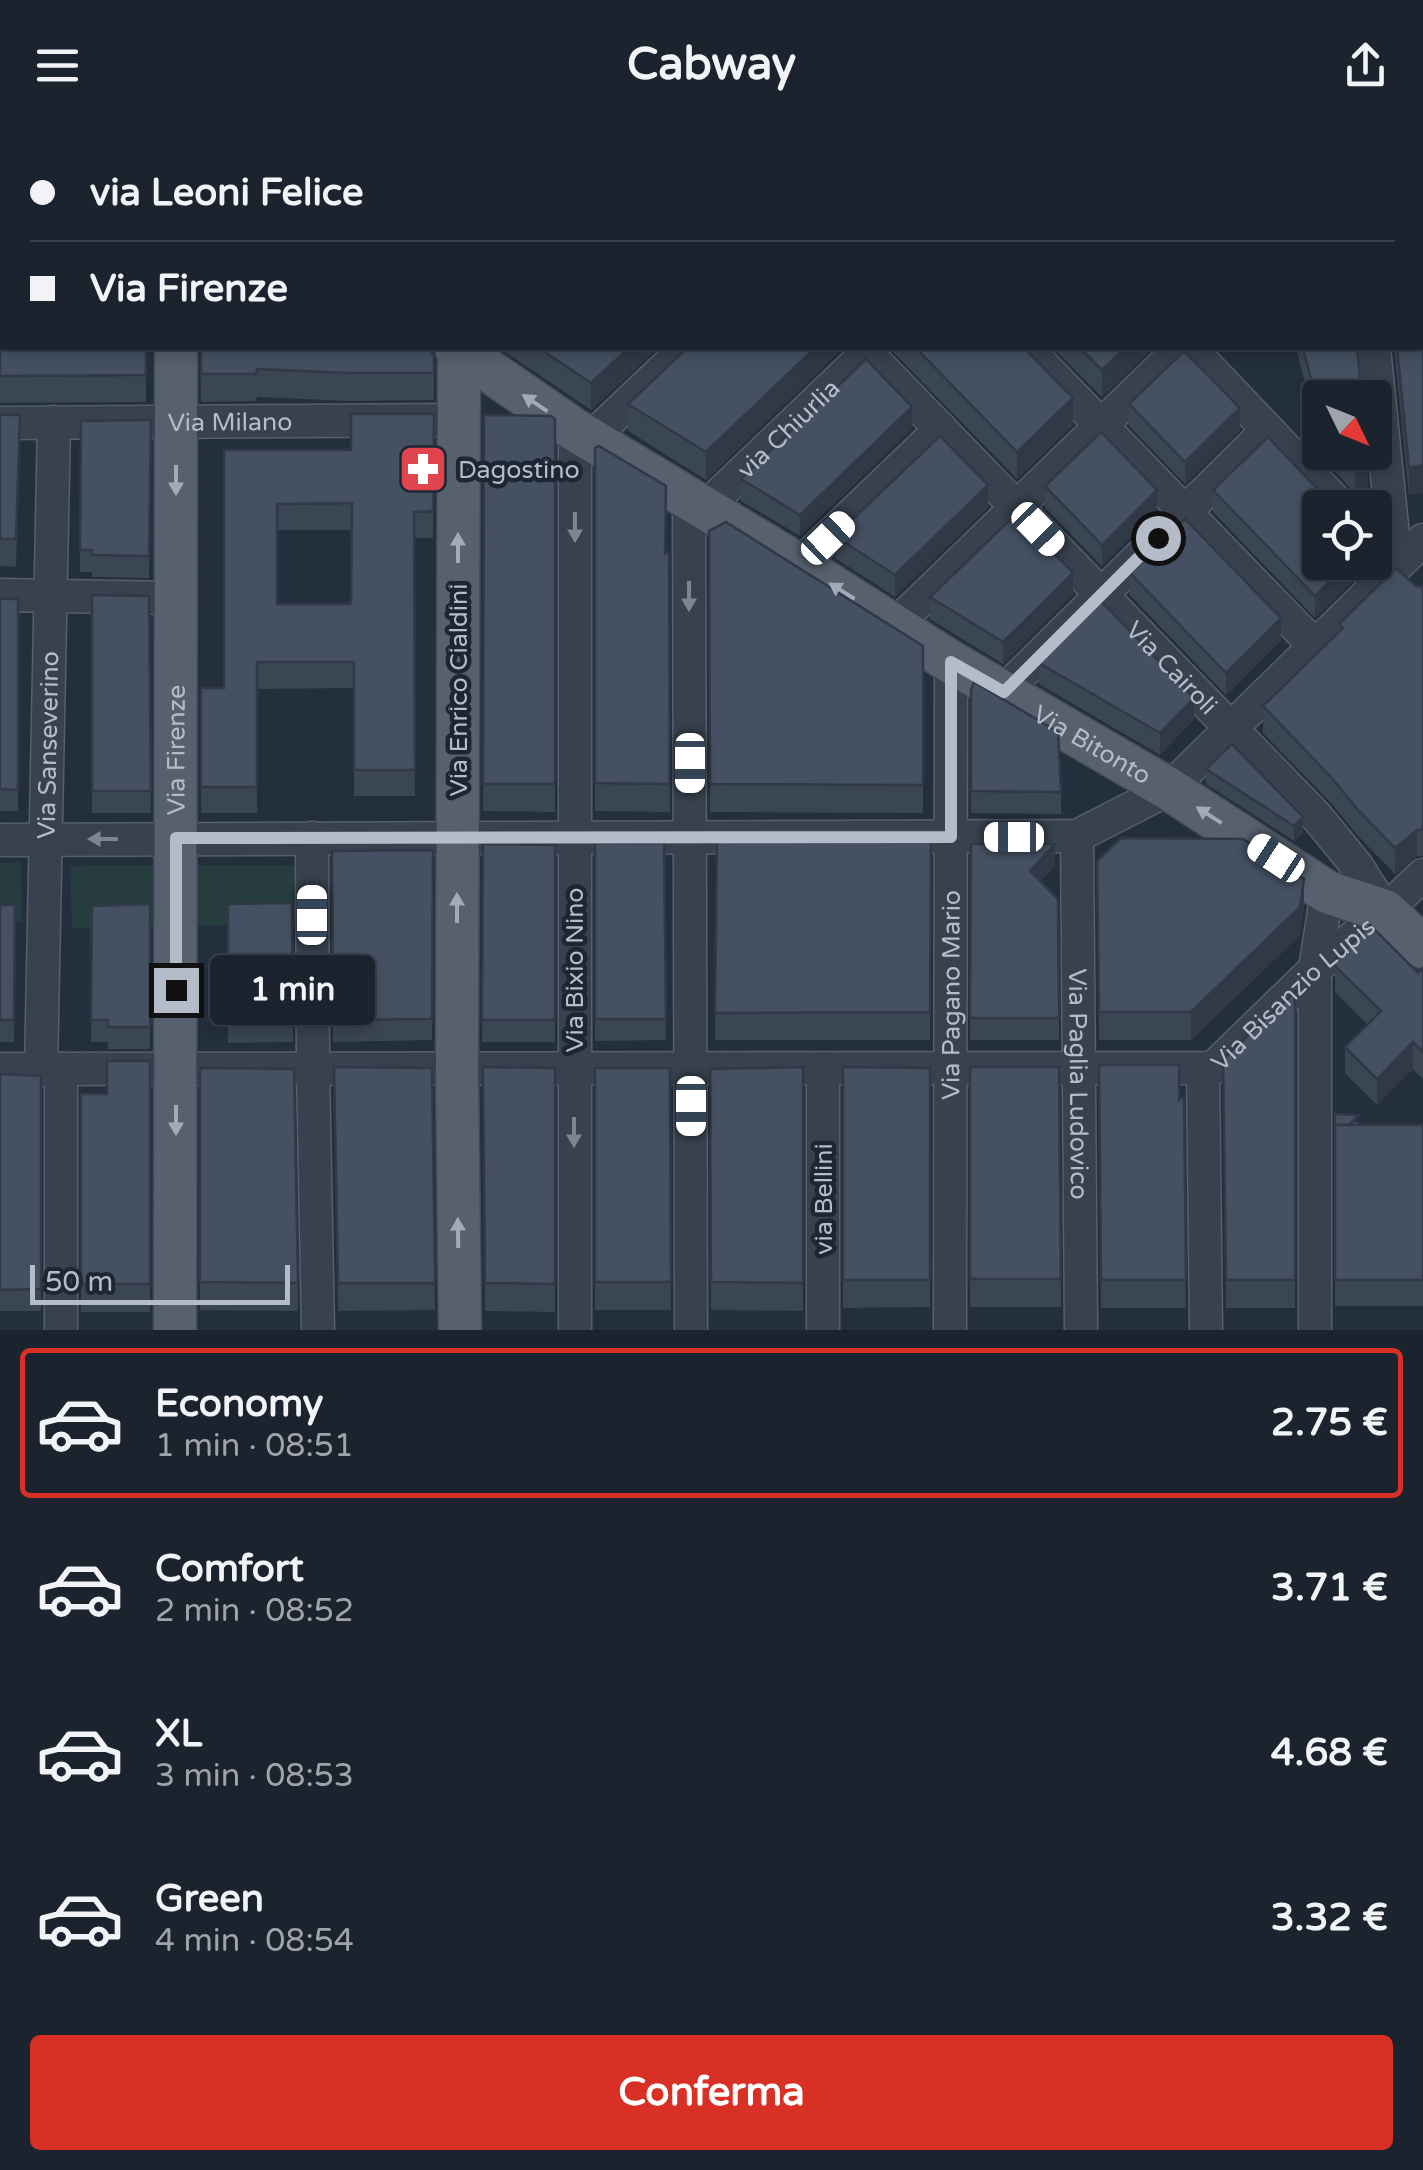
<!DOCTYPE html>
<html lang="it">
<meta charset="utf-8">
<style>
:root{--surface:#1b232e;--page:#242b36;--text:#f1f3f6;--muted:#a0a4aa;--line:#39404a;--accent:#d93025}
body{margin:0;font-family:"Varela Round",sans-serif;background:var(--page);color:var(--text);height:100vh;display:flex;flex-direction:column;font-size:38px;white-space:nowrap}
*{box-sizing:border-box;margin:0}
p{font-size:32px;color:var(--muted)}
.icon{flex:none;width:55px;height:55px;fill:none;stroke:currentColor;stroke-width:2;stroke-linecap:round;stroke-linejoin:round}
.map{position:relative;height:1200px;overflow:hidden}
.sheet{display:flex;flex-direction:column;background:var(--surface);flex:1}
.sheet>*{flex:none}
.top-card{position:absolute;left:0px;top:0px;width:1425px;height:220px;box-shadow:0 5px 15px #0003,0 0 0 2px var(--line);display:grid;align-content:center;height:220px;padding:0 30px;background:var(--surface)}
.needle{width:65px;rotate:133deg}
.fabs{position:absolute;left:1302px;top:250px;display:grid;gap:20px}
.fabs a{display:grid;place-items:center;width:90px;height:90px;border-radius:10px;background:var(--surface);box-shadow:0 5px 15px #0003,0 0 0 2px var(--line);font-size:50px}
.scale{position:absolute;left:30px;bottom:25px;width:260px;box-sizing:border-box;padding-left:10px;border:5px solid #b4bcc9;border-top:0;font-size:28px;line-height:35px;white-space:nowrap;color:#b4bcc9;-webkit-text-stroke:8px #1d2633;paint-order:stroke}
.end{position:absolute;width:45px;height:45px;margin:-22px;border:12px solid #b4bcc9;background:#111;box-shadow:0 0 0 5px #111}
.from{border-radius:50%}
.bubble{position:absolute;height:70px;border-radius:10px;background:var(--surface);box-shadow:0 5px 15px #0003,0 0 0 2px var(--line);font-size:32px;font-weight:700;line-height:70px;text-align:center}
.car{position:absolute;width:30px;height:60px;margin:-30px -15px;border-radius:12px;box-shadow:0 0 8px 2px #0007;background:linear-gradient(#fff 24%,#345 0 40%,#fff 0 76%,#345 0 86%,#fff 0)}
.top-card b{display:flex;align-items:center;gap:35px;height:95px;font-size:38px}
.top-card b+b{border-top:2px solid var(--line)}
.top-card i{width:25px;height:25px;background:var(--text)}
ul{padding:18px 0 0;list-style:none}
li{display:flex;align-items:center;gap:30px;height:150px;margin:0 20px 15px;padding:0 10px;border:5px solid transparent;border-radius:10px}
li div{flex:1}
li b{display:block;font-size:38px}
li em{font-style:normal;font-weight:700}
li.on{border-color:var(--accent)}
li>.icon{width:90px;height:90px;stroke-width:1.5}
.cta{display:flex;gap:20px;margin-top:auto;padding:20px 30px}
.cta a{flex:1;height:115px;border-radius:10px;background:var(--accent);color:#fff;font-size:40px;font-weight:700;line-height:115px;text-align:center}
header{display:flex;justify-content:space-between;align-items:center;height:130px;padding:0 30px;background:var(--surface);font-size:45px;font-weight:700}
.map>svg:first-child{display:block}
.green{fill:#263c3f}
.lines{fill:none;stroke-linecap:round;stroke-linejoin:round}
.minor-casing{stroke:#565f6c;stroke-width:35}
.major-casing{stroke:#414a57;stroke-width:45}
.minor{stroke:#38414e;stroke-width:32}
.major{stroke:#56606e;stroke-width:42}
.wall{fill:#3b4654;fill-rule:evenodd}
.shaded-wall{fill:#303945}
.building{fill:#455162;stroke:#303945;stroke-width:2.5;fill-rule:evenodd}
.oneway{fill:#a1aab7}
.oneway2{fill:#7c8592}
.route{stroke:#b4bcc9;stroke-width:12}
.labels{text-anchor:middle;stroke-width:9;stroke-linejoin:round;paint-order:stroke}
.street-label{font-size:25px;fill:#b4bcc9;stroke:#1d2633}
.poi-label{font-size:25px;fill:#b4bcc9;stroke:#1d2633;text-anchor:start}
</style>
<header><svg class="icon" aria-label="menu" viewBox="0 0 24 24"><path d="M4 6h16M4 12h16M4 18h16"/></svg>Cabway<svg class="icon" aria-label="share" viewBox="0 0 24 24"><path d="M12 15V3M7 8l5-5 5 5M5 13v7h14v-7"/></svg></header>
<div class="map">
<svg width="1423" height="1200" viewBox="0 0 1423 1200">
<rect width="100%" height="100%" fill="#242f3e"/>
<g class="green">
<polygon points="21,732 22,792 0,792 0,733"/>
<polygon points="154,735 155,796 72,798 70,736"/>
<polygon points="198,735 296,735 296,795 198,796"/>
</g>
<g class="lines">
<g class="minor-casing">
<g id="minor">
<path id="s1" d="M862 218 1317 687 1357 736 1385 781"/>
<polyline points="1026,218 1315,516"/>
<polyline points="1190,218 1342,378"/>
<polyline points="1374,218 1396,435"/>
<path id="s2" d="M0 293 459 290"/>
<polyline points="575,300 575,1200"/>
<polyline points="590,309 686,218"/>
<polyline points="689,369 691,1200"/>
<path id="s3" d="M705 378 872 218"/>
<polyline points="799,435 941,299"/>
<polyline points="0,465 176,468"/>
<polyline points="895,495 1181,218"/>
<polyline points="1003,562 1268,300"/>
<path id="s4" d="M1077 706 1081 1200"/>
<polyline points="312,708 313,939 318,1200"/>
<polyline points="0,710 1077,706 1169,659 1423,410"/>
<path id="s5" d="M0 939 1213 938 1315 839 1385 781 1423 745"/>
<polyline points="61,939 61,1200"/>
<polyline points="823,939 823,1200"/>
<polyline points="1203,939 1206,1200"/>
<path id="s6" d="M41 940 54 292"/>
<path id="s7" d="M950 1200 951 532"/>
<polyline points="1315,1200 1315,839 1327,762"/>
</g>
</g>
<g class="major-casing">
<g id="major">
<polyline points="191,0 194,2"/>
<path id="s8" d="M456 218 575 300 799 435 951 532 1169 659 1327 762 1385 781 1423 817"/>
<polyline points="459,220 457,939 460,1200"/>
<path id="s9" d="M175 1200 176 218"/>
</g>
</g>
<use href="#minor" class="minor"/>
<use href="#major" class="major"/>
</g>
<g class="wall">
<polygon points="228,0 404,0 406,2 459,2 230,2"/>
<polygon points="1422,66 1423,362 1409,365 1394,218 1422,218"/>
<polygon points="0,185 146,218 146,272 0,273"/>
<polygon points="200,218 432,218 432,223 434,223 434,270 350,271 257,267 256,271 201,272"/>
<polygon points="499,218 658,218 591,280"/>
<polygon points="687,218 843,218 706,350 628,301 628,274"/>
<polygon points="891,218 1024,218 1073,295 1017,349 891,220"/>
<polygon points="1053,218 1153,218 1102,267"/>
<polygon points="1296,218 1357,218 1320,268 1320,311"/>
<polygon points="1129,274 1240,300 1185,354 1129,296"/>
<path d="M434 284 433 408H414L415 666H354V558L257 559V683H201V558H224V320H351ZM277 400H352L351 474H277Z"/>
<polygon points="0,285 20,313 16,437 0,436"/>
<polygon points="484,285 555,289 555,682 483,681"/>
<polygon points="151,290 149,448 92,447 92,442 80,442 81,291"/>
<polygon points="912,299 800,406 741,371 741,349"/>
<polygon points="595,318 665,424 669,422 670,682 595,681"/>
<polygon points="1323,322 1367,322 1368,358 1355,363 1325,331"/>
<polygon points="1045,356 1157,382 1102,436 1045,378"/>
<polygon points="1213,360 1369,432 1369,435 1315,488 1213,382"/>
<polygon points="988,377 895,467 835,428 835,406"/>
<polygon points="709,401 923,516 923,683 710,682"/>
<polygon points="1130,443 1281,510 1226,565 1130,465"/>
<polygon points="1416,456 1423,457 1423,726 1417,726 1395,744 1359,707 1331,673 1263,603 1263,576 1339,502 1339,494"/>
<polygon points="1073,464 1003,534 930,489 930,467"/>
<polygon points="92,465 149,466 151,683 92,683"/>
<rect x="0" y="469" width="18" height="212"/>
<polygon points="1039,533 1194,589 1160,625 1039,554"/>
<polygon points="971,560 1061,662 1061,684 971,683"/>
<polygon points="1206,639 1303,702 1294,711 1206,654"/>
<polygon points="717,708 931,709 930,910 715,910"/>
<polygon points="595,713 664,713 666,910 595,911"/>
<polygon points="483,714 555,715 555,912 482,912"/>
<polygon points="971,714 1055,736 1040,751 1058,769 1059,910 970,910"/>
<polygon points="433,720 432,910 333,912 332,721"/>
<polygon points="1097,731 1304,777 1300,805 1191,910 1099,910"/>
<polygon points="292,773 293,912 228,913 228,774"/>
<polygon points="150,774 150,919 108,919 108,912 91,912 92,776"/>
<polygon points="0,775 15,775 14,912 0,912"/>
<polygon points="1335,830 1418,843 1423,838 1423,949 1413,939 1377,975 1345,943 1345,917 1367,894 1335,862"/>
<polygon points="1295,862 1295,1178 1226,1178 1223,929"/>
<polygon points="150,931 150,1182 81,1182 81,964 107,964"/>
<polygon points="1099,935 1179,970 1184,966 1186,1178 1101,1178"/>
<polygon points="334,937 432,938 435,1180 338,1181"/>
<polygon points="483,937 555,938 555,1182 485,1181"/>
<polygon points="803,937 803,1181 711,1180 710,939"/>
<polygon points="843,937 930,938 930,1177 843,1178"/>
<polygon points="970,937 1059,937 1061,1177 970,1177"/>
<polygon points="200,938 294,939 298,1181 200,1180"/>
<polygon points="595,938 670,938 671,1180 595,1180"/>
<polygon points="0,944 41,946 41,1181 0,1181"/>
<polygon points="1335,984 1359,993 1357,995 1423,995 1423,1176 1335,1176"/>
</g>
<g class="shaded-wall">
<polygon points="124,0 152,0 152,2 121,2"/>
<polygon points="0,38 2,38 2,65 0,66"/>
<polygon points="2,147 2,174 0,175 0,148"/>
<polygon points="629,218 658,218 591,280 591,253"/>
<polygon points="815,218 843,218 706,350 706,322"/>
<polygon points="1125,218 1153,218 1102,267 1102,240"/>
<polygon points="1073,268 1073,295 1017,349 1017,322"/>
<polygon points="912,277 912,299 800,406 800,385"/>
<polygon points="1240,278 1240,300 1185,354 1185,332"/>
<polygon points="1368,331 1368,358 1355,363 1355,336"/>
<polygon points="1423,335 1423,362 1409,365 1409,338"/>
<polygon points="988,355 988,377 895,467 895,445"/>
<polygon points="1157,360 1157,382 1102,436 1102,415"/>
<polygon points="1349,432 1369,432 1369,435 1315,488 1315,466"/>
<polygon points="1073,443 1073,464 1003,534 1003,512"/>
<polygon points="1281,488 1281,510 1226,565 1226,543"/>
<polygon points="1194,568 1194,589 1160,625 1160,603"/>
<polygon points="1303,687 1303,702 1294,711 1294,696"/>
<polygon points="1417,700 1417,726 1395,744 1395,718"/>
<polygon points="1055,714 1055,736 1030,762 1030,741"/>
<polygon points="1304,749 1304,777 1300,805 1191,910 1191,882"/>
<polygon points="1413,912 1413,939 1377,975 1377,949"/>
</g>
<g class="building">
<polygon points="0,0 124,0 121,2 2,2 2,38 0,38"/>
<polygon points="256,0 404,0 406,2 408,0 456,0 459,2 259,2"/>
<polygon points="490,0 1423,0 1423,26 1422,2 487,2"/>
<polygon points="1423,66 1423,335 1409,338 1397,218 1422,218"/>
<polygon points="0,78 2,78 2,147 0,148"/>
<polygon points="0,185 2,185 2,218 146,218 146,245 0,246"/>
<polygon points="201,218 432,218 432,223 434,223 434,243 350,243 257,239 256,244 201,244"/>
<polygon points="539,218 629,218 591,253"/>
<polygon points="687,218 815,218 706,322 628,274"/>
<polygon points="916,218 1024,218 1073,268 1017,322"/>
<polygon points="1080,218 1125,218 1102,240"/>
<polygon points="1303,218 1357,218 1362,268 1320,268 1320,284"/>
<polygon points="1184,221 1240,278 1185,332 1129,274"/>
<polygon points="866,229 912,277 800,385 741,349"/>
<path d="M351 284H434L433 381 414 382 415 640H354V532H257V657H201V558H224V320H351ZM352 373 351 474H277V374Z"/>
<polygon points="0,285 20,285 16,409 0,409"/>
<polygon points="484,285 551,286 555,289 555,654 483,654"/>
<polygon points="151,290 149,426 92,425 92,420 80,420 81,291"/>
<polygon points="1101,302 1157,360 1102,415 1045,356"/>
<polygon points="940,306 988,355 895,445 835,406"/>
<polygon points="1268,307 1328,370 1340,378 1320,378 1320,432 1349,432 1315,466 1213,360"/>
<polygon points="599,316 666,356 665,424 669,422 670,654 595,653 595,318"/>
<polygon points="1343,322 1367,322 1368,331 1355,336"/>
<polygon points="1016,384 1073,443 1003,512 930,467"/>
<polygon points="1185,389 1281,488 1226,543 1130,443"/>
<polygon points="726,392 923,516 923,655 710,654 709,401"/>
<polygon points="1396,438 1416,456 1423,457 1423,700 1417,700 1395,718 1359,681 1331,647 1263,576 1343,498 1339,494"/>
<polygon points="92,465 149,466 151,661 92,661"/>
<polygon points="0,469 18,469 18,660 0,659"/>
<polygon points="1101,471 1194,568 1160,603 1039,533"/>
<polygon points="974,552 1058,602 1061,662 971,661 971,560"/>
<polygon points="1232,614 1303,687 1294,696 1206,639"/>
<polygon points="717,708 931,709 930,882 715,883"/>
<polygon points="1121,708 1243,709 1304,749 1300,777 1191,882 1099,882 1097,731"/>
<polygon points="595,713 664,713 666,889 595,889"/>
<polygon points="483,714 555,715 555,890 482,890"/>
<polygon points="971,714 1055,714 1030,741 1058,769 1059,888 970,888"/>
<polygon points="433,720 432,889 333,890 332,721"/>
<polygon points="292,773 293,890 228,891 228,774"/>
<polygon points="150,774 150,897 108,897 108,890 91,890 92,776"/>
<polygon points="0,775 15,775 14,890 0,890"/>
<polygon points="1370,795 1418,843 1423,838 1423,922 1413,912 1377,949 1345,917 1381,881 1335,836 1335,830"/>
<polygon points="1295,862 1295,1150 1226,1150 1223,929"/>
<polygon points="107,931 150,931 150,1154 81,1154 81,964 107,964"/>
<polygon points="1099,935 1179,935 1179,970 1184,966 1186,1150 1101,1150"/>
<polygon points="334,937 432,938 435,1153 338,1153"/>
<polygon points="483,937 555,938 555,1154 485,1153"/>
<polygon points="803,937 803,1153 711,1152 710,939"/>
<polygon points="843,937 930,938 930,1150 843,1150"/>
<polygon points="970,937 1059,937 1061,1149 970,1149"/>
<polygon points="200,938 294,939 298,1153 200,1152"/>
<polygon points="595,938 670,938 671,1152 595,1152"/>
<polygon points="0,944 41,946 41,1159 0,1160"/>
<polygon points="1335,984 1359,985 1349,995 1335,995"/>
<rect x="1335" y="995" width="88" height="155"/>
</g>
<defs><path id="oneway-solid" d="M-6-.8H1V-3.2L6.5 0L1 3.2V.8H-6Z" transform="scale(2.5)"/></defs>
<g class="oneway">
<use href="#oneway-solid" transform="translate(535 273) rotate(-146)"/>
<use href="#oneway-solid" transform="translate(176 350) rotate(90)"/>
<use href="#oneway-solid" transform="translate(458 418) rotate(-90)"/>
<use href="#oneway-solid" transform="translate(842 461) rotate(-148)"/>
<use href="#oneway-solid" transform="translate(1209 685) rotate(-147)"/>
<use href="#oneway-solid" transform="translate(457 778) rotate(-90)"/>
<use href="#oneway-solid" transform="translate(176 990) rotate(90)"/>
<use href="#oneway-solid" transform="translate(458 1103) rotate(-91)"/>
</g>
<g class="oneway2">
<use href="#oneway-solid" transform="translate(575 397) rotate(90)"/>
<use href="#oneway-solid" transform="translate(689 466) rotate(90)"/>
<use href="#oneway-solid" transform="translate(103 709) rotate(-180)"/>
<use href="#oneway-solid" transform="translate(574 1002) rotate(90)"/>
</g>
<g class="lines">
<polyline class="route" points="176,860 176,708 951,707 951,532 1004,562 1158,408"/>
</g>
<defs>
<g id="pharmacy-square" transform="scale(2.5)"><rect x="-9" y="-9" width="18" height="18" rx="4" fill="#e0444e" stroke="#1d2633"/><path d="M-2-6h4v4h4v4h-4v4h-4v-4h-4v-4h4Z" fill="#fff"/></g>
</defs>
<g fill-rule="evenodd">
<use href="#pharmacy-square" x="423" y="339"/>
</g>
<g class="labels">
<g class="street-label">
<text dy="9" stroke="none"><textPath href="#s2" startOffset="230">Via Milano</textPath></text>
<text dy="9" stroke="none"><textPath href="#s3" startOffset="115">via Chiurlia</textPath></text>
<text dy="9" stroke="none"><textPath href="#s1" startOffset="445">Via Cairoli</textPath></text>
<text transform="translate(458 560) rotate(-90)" y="9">Via Enrico Cialdini</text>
<text dy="9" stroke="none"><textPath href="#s8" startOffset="750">Via Bitonto</textPath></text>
<text dy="9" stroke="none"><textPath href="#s6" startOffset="325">Via Sanseverino</textPath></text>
<text dy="9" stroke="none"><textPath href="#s9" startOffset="580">Via Firenze</textPath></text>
<text transform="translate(574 840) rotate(-90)" y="9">Via Bixio Nino</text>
<text dy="9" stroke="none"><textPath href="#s5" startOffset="1322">Via Bisanzio Lupis</textPath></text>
<text dy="9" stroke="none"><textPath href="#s7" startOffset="335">Via Pagano Mario</textPath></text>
<text dy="9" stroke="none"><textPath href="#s4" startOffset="248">Via Paglia Ludovico</textPath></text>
<text transform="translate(823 1069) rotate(-90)" y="9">via Bellini</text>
</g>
<g class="poi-label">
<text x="458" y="348">Dagostino</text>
</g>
</g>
</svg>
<div class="fabs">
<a><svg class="needle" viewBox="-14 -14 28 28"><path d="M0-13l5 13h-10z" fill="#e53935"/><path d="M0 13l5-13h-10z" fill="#a0a4aa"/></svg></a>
<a><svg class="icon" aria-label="locate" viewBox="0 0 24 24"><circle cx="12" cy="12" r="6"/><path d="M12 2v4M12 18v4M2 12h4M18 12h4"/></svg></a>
</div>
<div class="scale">50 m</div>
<i class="end from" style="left:1158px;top:408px"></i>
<i class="end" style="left:176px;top:860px"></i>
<div class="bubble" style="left:210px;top:825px;width:165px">1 min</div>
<i class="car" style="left:1038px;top:399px;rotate:136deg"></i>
<i class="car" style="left:828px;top:408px;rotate:46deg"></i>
<i class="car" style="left:690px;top:633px;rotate:180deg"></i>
<i class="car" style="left:1014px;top:707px;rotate:270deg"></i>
<i class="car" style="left:1276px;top:728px;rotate:303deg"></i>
<i class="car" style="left:312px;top:785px;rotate:0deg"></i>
<i class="car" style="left:691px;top:976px;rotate:180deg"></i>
<div class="top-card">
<b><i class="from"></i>via Leoni Felice</b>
<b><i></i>Via Firenze</b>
</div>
</div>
<section class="sheet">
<ul>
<li class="on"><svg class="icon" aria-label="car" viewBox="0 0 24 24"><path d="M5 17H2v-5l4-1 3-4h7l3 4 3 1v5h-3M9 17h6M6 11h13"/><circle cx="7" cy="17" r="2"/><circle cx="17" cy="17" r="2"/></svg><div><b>Economy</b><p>1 min · 08:51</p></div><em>2.75 €</em></li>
<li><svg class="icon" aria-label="car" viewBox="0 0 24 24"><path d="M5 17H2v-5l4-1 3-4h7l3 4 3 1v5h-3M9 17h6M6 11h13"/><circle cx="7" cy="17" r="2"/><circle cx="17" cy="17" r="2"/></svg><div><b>Comfort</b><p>2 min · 08:52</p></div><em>3.71 €</em></li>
<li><svg class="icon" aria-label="car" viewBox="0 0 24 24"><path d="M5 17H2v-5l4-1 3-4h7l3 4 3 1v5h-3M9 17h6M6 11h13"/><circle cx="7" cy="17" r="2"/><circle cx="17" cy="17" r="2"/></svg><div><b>XL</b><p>3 min · 08:53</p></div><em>4.68 €</em></li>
<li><svg class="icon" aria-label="car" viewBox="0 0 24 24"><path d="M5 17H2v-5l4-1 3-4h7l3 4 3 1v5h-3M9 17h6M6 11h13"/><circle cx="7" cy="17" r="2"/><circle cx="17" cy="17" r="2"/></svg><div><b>Green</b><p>4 min · 08:54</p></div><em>3.32 €</em></li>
</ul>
<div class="cta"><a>Conferma</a></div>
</section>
